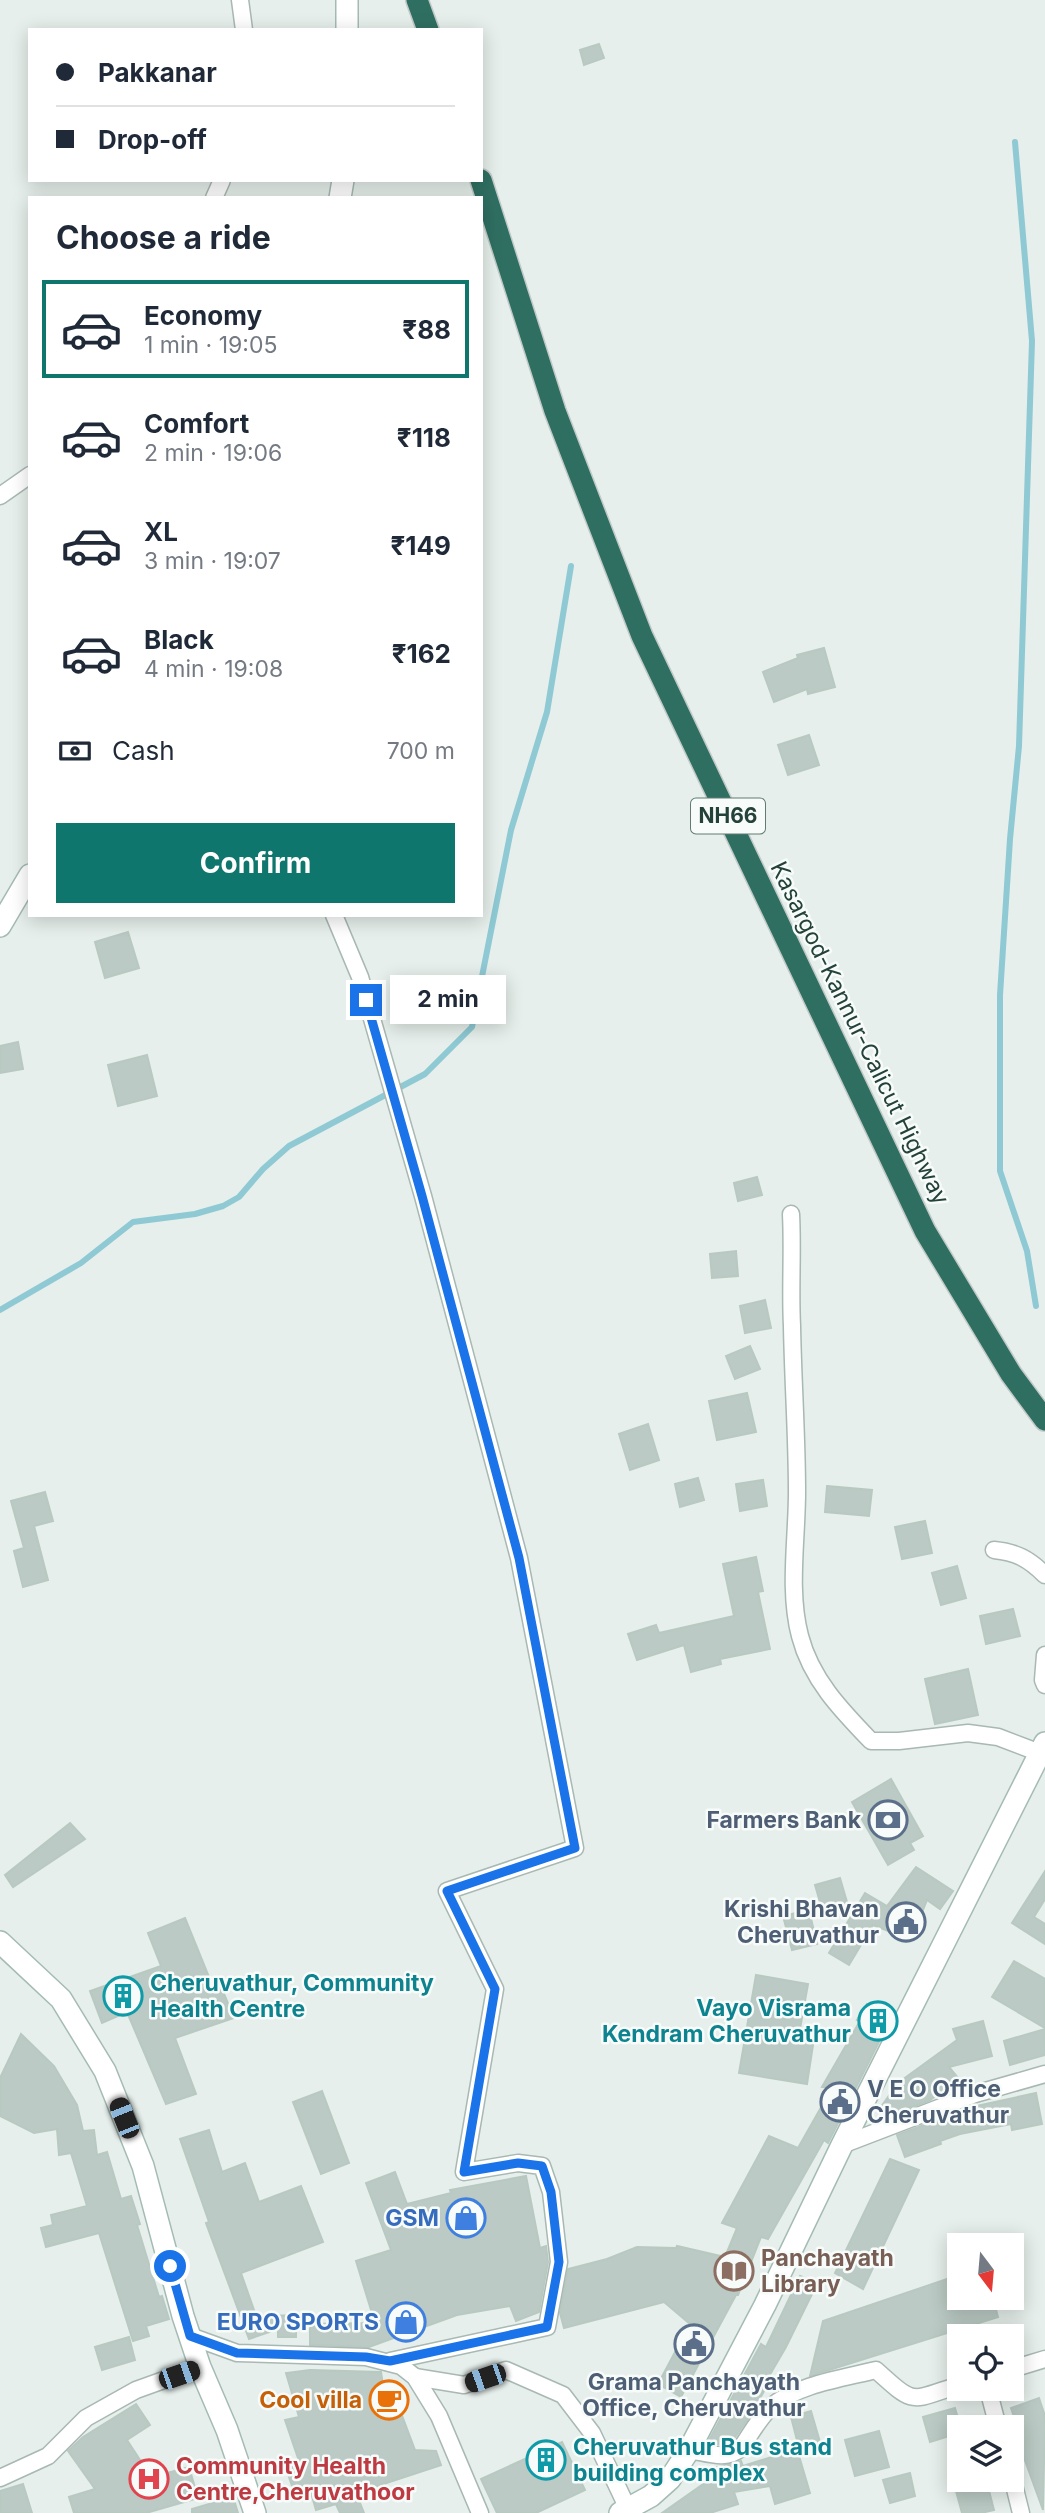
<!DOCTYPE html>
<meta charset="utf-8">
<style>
:root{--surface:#fff;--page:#f2f2f3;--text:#1f2937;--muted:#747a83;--line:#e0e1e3;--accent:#0f766e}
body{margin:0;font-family:Inter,sans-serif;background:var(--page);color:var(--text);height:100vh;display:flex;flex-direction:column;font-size:26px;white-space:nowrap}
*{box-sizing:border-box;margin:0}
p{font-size:23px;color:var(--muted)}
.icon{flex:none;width:38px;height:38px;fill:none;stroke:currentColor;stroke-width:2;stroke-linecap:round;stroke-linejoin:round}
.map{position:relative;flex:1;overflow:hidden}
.drawer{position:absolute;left:28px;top:196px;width:455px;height:721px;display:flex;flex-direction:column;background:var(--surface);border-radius:0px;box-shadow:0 4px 18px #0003}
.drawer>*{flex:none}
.hud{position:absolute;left:28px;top:28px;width:455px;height:154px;border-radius:0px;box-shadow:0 4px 18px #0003;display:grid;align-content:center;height:154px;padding:0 28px;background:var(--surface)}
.needle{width:46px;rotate:164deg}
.controls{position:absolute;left:947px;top:2233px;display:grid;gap:14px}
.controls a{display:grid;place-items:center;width:77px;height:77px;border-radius:0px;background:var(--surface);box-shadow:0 4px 18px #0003;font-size:35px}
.end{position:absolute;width:32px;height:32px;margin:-16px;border:9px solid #1a73e8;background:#fff;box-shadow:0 0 0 4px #fff}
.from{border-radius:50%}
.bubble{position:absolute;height:49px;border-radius:0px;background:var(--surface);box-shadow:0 4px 18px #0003;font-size:23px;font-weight:700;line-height:49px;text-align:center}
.car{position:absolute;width:21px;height:42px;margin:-21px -10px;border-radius:9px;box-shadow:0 0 5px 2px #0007;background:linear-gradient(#222 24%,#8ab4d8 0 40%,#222 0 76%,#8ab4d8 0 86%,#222 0)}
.hud b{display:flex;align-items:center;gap:24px;height:66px;font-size:26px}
.hud b+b{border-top:2px solid var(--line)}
.hud i{width:18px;height:18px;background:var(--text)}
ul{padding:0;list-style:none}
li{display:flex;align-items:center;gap:21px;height:98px;margin:0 14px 10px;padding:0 14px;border:4px solid transparent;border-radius:0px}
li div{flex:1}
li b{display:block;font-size:26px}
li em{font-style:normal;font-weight:700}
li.current{border-color:var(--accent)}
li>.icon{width:63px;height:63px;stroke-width:1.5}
h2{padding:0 28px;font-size:32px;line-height:84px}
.pay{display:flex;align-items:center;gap:18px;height:77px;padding:0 28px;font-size:26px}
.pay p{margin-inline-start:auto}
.button{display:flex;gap:14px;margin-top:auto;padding:14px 28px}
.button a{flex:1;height:80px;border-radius:0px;background:var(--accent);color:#fff;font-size:28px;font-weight:700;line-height:80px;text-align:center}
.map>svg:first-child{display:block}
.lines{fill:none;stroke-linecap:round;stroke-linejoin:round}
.stream{stroke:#8ec9d4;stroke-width:6}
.building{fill:#bbcac4;stroke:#b8c9c2;stroke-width:2}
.street-casing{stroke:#a8b8b2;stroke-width:19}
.secondary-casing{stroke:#a4bbb3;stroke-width:24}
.highway-casing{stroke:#c2cac8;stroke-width:24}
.street{stroke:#fff;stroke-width:16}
.secondary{stroke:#fff;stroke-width:21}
.highway{stroke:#2f6f62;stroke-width:21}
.route{stroke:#1a73e8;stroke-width:9}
.labels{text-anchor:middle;stroke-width:5;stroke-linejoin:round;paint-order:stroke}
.shield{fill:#f7fbf9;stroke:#637a73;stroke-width:2}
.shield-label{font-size:21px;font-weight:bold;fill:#24423a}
.street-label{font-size:23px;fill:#24423a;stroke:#f7fbf9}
.service-label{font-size:23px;font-weight:bold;fill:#4e5e75;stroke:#f7fbf9;text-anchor:end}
.culture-label{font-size:23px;font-weight:bold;fill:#0d838f;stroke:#f7fbf9;text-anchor:start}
.shop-label{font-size:23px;font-weight:bold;fill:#366cbe;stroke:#f7fbf9;text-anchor:end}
.education-label{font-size:23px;font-weight:bold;fill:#785e54;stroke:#f7fbf9;text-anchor:start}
.food-label{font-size:23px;font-weight:bold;fill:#c56008;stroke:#f7fbf9;text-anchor:end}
.health-label{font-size:23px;font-weight:bold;fill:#be3a42;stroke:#f7fbf9;text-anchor:start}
</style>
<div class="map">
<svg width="1045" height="2513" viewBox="0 0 1045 2513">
<rect width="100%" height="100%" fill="#e6efeb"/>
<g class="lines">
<g class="stream">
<polyline points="1015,142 1032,341 1019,746 1010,839 1000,995 1000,1171 1027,1251 1036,1306"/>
<polyline points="0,1310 81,1263 133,1222 195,1214 223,1206 239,1197 263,1169 289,1146 425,1074 472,1027 511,830 547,712 571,566"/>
</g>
</g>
<g class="building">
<polygon points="599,44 604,58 584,65 580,50"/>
<polygon points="824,648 835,687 808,694 807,689 774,702 763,672 798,658 797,655"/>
<polygon points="809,735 819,765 788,775 778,745"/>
<polygon points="128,932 139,968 105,978 95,942"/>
<polygon points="18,1042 23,1069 0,1073 0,1046"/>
<polygon points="147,1055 157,1096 118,1106 108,1065"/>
<polygon points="757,1177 762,1195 738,1201 734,1183"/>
<polygon points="736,1251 738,1276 712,1278 710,1254"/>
<polygon points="765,1300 771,1328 745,1333 740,1306"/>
<polygon points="750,1346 760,1369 735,1379 726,1356"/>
<polygon points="747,1393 756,1432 717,1440 709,1401"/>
<polygon points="648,1424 659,1460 630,1470 619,1434"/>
<polygon points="698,1478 704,1500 680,1507 675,1484"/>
<polygon points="763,1480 767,1506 740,1511 736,1484"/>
<polygon points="827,1486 872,1490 869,1516 825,1512"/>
<polygon points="45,1492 53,1521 34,1526 48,1580 23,1587 14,1551 24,1548 11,1501"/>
<polygon points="925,1521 932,1553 902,1559 895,1527"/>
<polygon points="756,1557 763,1591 758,1592 770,1649 720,1659 721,1664 691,1672 684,1645 637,1660 628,1634 656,1625 659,1633 734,1616 723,1564"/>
<polygon points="957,1566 966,1598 941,1605 932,1573"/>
<polygon points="1013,1609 1020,1636 986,1644 980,1616"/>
<polygon points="968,1669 978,1715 935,1724 925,1679"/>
<polygon points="891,1779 923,1836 910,1843 914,1850 888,1865 852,1802"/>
<polygon points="70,1823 85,1839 13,1887 5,1875"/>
<polygon points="916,1867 953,1891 940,1909 927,1900 911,1940 873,1925 849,1965 829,1953 865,1893 887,1906"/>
<polygon points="1045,1871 1045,1899 1034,1917 1045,1924 1045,1944 1012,1923"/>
<polygon points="840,1878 847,1902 822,1909 815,1885"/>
<polygon points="809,1910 817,1944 792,1950 783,1916"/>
<polygon points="185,1918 213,1987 220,1984 234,2018 175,2038 196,2094 166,2104 127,2012 102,2023 90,1991 161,1966 148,1933"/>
<polygon points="1014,1961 1045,1979 1045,2028 992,1997"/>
<polygon points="756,1975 808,1984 800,2029 815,2032 807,2084 739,2073"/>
<polygon points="867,2004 891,2018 828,2143 824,2140 768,2239 761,2237 738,2295 736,2295 681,2397 658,2384 690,2324 664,2302 564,2328 560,2313 568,2269 607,2259 637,2247 676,2248 677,2246 725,2257 737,2228 722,2223 769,2136 798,2148 832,2088 822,2087 860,2021 857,2020"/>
<polygon points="983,2021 992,2056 949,2067 959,2079 930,2100 889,2116 881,2107 898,2083 957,2040 953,2029"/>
<polygon points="1045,2029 1045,2055 1010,2065 1004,2041"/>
<polygon points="21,2034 54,2066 77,2105 83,2131 94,2130 97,2155 107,2152 121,2199 131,2196 140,2224 137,2225 159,2297 162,2296 169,2319 146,2326 149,2336 133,2341 99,2233 46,2247 41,2228 53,2225 51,2215 87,2206 71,2153 59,2155 57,2129 34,2133 0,2116 0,2078"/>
<polygon points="322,2091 349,2163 321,2174 293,2102"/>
<polygon points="1036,2093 1042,2124 1012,2130 1011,2124 960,2134 940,2141 941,2144 905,2157 897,2135 972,2107"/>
<polygon points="209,2130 222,2172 245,2163 259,2202 301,2186 323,2242 241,2273 255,2313 248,2316 310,2315 310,2317 296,2322 296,2337 278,2337 278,2329 249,2339 206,2223 209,2222 180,2139"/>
<polygon points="890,2159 919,2170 863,2289 835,2273"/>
<polygon points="395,2172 407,2204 451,2193 450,2190 526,2176 540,2248 546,2246 548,2262 539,2312 516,2321 510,2306 457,2315 369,2347 310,2345 310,2324 375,2323 356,2261 391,2250 366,2183"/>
<polygon points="959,2275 959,2298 993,2298 998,2317 810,2376 823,2321"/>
<polygon points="800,2276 815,2282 815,2288 786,2347 761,2390 764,2391 752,2413 733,2440 727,2444 716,2444 709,2440 761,2344 766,2347"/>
<polygon points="129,2337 135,2360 102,2370 95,2347"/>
<polygon points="310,2370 381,2372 384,2392 392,2389 415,2450 436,2451 441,2465 356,2493 364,2513 340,2513 336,2504 316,2510 311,2493 296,2498 286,2468 300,2464 285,2420 299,2417 286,2373"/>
<polygon points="1039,2398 1045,2416 1043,2510 1019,2444 1023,2443 1011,2408"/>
<polygon points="136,2404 150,2425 127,2440 144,2466 156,2463 160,2475 189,2467 198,2498 146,2513 74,2513 69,2497 95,2489 68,2451 83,2437"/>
<polygon points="955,2408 959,2422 959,2433 930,2442 923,2417"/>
<polygon points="811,2411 820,2442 799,2448 791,2417"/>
<polygon points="879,2431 889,2467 855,2476 845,2440"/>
<polygon points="562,2442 585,2490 536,2513 497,2513 481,2479"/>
<polygon points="797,2449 810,2493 775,2504 770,2486 734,2492 738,2504 710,2513 662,2513 706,2482 702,2471 741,2461 743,2466"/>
<polygon points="910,2473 915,2496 890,2503 883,2480"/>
<polygon points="987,2483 994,2510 981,2513 962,2513 956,2491"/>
<polygon points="23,2484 32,2513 0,2513 0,2491"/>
<polygon points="233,2497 238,2513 192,2513 192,2509"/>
</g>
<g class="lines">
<g class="street-casing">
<g id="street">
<polyline points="240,0 244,30"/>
<polyline points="214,198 222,180"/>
<polyline points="0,496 30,475"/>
<polyline points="334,915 360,977 423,1196 519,1558 575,1848 447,1891 495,1989 464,2172 518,2163 542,2166 551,2192 559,2262 547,2327 390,2361"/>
<path d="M791 1214C793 1252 790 1289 792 1326 793 1382 797 1437 797 1492 797 1539 788 1591 800 1636 811 1679 841 1710 871 1741H899L968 1733 998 1737 1040 1753"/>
<path d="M994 1550C1016 1552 1029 1559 1045 1575"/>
<polyline points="1045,1655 1043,1680 1045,1685"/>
<polyline points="842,2145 975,2094 1045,2074"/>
<polyline points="190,2336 237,2353 366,2357 401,2366 415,2377 439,2416 480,2513"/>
<polyline points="1012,2369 1045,2359"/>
<polyline points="415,2377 464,2385 506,2370 563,2395 592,2433 628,2509"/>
<polyline points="988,2389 998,2427"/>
<path d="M689 2450C708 2453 726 2461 741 2448 750 2435 759 2418 771 2407 795 2385 844 2378 876 2370 916 2406 909 2401 959 2385"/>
<polyline points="1012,2477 1021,2513"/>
<polyline points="0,2478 48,2456 86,2418 136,2390 200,2367"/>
</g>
</g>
<g class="secondary-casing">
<g id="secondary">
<polyline points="347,30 347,0"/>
<polyline points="340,198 343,180"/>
<polyline points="0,926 30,875"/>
<polyline points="0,1942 61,1999 105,2071 143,2166 183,2316 200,2367 227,2430 255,2513"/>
<polyline points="620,2513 651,2496 670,2479 689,2450 765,2305 842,2145 1045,1743"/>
</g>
</g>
<g class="highway-casing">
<g id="highway">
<polyline points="417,0 428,30"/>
<polyline points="481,180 555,411 642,636 925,1231 1011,1374 1045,1420"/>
</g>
</g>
<use href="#street" class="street"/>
<use href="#secondary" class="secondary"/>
<use href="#highway" class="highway"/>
</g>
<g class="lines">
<polyline class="route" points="170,2266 190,2336 237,2353 366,2357 390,2361 547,2327 559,2262 551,2192 542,2166 518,2163 464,2172 495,1989 447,1891 575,1848 519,1558 422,1196 366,1000"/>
</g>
<defs>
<g id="bank-ring" transform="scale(2.0125)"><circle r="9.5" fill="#f7fbf9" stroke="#5c6f8a" stroke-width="1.5"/><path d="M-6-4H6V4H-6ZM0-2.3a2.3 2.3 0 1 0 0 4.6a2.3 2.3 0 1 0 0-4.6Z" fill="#5c6f8a"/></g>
<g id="civic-ring" transform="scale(2.0125)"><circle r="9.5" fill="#f7fbf9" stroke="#5c6f8a" stroke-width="1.5"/><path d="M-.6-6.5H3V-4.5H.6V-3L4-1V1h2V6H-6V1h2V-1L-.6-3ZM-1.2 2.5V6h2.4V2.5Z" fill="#5c6f8a"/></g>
<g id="building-ring" transform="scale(2.0125)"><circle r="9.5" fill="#f7fbf9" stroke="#0f9aa8" stroke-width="1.5"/><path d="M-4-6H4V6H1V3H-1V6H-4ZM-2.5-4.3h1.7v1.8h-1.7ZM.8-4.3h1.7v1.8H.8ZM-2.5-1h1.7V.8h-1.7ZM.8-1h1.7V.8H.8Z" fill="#0f9aa8"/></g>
<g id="shop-ring" transform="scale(2.0125)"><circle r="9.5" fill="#f7fbf9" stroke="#3f7fe0" stroke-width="1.5"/><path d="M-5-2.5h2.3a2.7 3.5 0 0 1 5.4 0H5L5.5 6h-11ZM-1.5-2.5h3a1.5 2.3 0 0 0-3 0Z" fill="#3f7fe0"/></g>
<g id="library-ring" transform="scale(2.0125)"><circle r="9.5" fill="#f7fbf9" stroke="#8d6e63" stroke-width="1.5"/><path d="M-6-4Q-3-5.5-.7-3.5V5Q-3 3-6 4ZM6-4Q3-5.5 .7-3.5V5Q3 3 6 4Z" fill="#8d6e63"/></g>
<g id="cafe-ring" transform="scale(2.0125)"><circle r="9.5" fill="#f7fbf9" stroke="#e8710a" stroke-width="1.5"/><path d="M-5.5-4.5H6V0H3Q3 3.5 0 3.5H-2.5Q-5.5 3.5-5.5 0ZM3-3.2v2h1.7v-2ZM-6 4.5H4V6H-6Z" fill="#e8710a"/></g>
<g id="hospital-ring" transform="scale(2.0125)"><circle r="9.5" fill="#f7fbf9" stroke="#e0444e" stroke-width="1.5"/><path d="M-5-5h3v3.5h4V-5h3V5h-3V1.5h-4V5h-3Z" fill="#e0444e"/></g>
</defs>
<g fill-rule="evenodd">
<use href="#bank-ring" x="888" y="1820"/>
<use href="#civic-ring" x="906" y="1922"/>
<use href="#building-ring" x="123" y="1996"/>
<use href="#building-ring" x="878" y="2021"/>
<use href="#civic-ring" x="840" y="2102"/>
<use href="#shop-ring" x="466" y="2218"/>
<use href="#library-ring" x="734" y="2271"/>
<use href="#shop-ring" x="406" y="2322"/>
<use href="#civic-ring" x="694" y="2344"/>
<use href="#cafe-ring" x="389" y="2400"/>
<use href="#building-ring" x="546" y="2460"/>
<use href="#hospital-ring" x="149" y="2479"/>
</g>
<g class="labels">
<rect class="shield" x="691" y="798.5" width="74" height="35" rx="5"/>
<g class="shield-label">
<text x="728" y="823">NH66</text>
</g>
<g class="street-label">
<text transform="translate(860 1033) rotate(64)" y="8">Kasargod-Kannur-Calicut Highway</text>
</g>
<g class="service-label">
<text x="861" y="1828">Farmers Bank</text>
<text x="879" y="1917">Krishi Bhavan<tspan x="879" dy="26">Cheruvathur</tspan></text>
<text x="867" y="2097" text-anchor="start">V E O Office<tspan x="867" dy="26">Cheruvathur</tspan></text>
<text x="694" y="2390" text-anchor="middle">Grama Panchayath<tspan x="694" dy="26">Office, Cheruvathur</tspan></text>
</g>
<g class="culture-label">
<text x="150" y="1991">Cheruvathur, Community<tspan x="150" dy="26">Health Centre</tspan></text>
<text x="851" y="2016" text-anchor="end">Vayo Visrama<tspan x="851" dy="26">Kendram Cheruvathur</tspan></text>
<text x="573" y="2455">Cheruvathur Bus stand<tspan x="573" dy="26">building complex</tspan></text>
</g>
<g class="shop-label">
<text x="439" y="2226">GSM</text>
<text x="379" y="2330">EURO SPORTS</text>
</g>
<g class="education-label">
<text x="761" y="2266">Panchayath<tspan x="761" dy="26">Library</tspan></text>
</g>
<g class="food-label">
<text x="362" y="2408">Cool villa</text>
</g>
<g class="health-label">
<text x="176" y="2474">Community Health<tspan x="176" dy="26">Centre,Cheruvathoor</tspan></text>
</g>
</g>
</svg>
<div class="controls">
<a><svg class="needle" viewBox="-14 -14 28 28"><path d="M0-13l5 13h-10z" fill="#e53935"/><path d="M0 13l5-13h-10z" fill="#747a83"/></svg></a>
<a><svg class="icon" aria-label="locate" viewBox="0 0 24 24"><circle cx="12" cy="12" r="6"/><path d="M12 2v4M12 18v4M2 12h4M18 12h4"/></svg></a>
<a><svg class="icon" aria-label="layers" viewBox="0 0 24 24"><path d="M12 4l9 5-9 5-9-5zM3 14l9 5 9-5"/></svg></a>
</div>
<i class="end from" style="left:170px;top:2266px"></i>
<i class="end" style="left:366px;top:1000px"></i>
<div class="bubble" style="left:390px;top:975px;width:116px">2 min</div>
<i class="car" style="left:124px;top:2118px;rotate:338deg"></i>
<i class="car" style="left:179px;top:2375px;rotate:71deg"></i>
<i class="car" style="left:485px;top:2378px;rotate:251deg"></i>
<div class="hud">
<b><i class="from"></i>Pakkanar</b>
<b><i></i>Drop-off</b>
</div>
<section class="drawer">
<h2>Choose a ride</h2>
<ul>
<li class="current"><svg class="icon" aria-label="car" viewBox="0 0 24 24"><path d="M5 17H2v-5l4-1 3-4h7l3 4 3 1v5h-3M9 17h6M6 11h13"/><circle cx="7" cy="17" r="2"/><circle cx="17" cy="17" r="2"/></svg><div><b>Economy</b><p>1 min · 19:05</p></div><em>₹88</em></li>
<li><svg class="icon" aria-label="car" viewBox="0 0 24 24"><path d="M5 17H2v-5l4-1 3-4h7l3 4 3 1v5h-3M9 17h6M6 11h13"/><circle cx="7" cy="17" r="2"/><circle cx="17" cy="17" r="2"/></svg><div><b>Comfort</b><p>2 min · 19:06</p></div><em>₹118</em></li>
<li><svg class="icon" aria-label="car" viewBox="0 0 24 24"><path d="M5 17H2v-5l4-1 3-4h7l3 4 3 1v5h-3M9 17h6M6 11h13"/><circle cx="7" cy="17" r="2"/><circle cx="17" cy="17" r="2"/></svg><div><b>XL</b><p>3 min · 19:07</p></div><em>₹149</em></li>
<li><svg class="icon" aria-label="car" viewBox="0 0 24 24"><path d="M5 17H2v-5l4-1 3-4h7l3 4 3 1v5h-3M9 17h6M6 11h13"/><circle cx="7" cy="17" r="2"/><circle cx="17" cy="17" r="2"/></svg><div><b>Black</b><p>4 min · 19:08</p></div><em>₹162</em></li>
</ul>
<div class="pay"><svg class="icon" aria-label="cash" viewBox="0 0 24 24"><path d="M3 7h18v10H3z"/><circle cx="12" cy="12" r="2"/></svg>Cash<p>700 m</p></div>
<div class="button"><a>Confirm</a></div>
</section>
</div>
